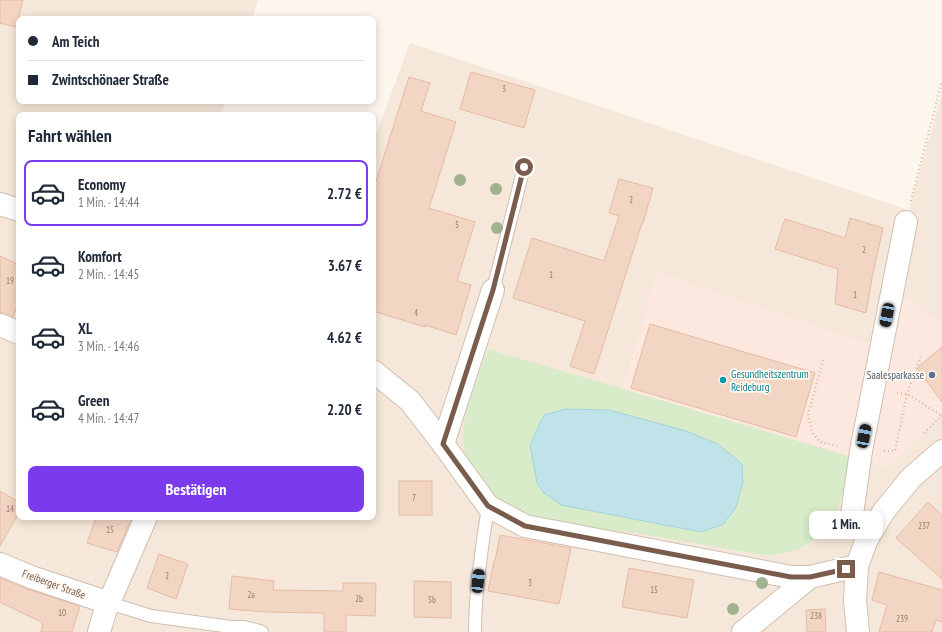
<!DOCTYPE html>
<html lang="de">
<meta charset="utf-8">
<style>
:root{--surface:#fff;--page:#f6f6f7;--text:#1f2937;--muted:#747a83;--line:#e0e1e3;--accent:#7c3aed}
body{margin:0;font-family:"PT Sans Narrow",sans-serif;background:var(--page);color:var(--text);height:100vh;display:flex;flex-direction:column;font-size:15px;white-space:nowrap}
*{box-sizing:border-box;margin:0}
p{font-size:13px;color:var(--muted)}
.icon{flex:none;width:22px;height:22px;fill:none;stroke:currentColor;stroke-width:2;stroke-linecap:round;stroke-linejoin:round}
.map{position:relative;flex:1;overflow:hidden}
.panel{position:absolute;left:16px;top:112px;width:360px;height:408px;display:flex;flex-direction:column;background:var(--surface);border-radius:8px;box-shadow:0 2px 10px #0003}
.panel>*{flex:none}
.guide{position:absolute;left:16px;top:16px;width:360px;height:88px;border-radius:8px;box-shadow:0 2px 10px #0003;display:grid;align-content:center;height:88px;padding:0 12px;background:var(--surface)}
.end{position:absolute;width:18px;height:18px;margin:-9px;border:5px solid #7a5c4d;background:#fff;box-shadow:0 0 0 2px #fff}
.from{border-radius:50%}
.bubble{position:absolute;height:28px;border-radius:8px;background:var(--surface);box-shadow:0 2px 10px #0003;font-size:13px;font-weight:800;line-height:28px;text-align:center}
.car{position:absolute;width:12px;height:24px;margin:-12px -6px;border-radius:5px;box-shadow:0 0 3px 1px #0007;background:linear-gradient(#222 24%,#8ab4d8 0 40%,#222 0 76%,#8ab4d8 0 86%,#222 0)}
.guide b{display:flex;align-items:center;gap:14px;height:38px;font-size:15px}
.guide b+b{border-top:1px solid var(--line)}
.guide i{width:10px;height:10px;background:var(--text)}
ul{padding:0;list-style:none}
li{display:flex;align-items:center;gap:12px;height:66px;margin:0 8px 6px;padding:0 4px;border:2px solid transparent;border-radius:8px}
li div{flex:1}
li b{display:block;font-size:15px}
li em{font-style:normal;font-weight:800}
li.current{border-color:var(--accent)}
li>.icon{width:36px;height:36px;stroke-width:1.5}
h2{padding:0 12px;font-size:18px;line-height:48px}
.cta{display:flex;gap:8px;margin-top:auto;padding:8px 12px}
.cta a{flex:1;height:46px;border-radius:8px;background:var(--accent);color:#fff;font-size:16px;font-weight:800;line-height:46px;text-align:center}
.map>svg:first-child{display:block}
.residential{fill:#f5e8da}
.commercial{fill:#fde8e0}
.green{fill:#d8ecc9}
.water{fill:#bfe3e8;stroke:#a5d3da}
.building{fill:#f3d5c3;stroke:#e6bba3}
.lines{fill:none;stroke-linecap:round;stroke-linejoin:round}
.service-casing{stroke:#d1beb0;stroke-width:14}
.minor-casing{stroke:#d1beb0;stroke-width:24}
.secondary-casing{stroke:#d6c0b0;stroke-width:24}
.path{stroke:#d9b8a5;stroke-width:2.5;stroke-dasharray:1 3;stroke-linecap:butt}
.service{stroke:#fff;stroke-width:12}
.minor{stroke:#fff;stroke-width:22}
.secondary{stroke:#fff;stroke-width:22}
.tree{fill:#a0b28e}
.route{stroke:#7a5c4d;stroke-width:5}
.service-dot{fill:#5c6f8a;stroke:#fffaf3;stroke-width:1.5}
.culture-dot{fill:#0f9aa8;stroke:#fffaf3;stroke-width:1.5}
.labels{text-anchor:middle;stroke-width:3.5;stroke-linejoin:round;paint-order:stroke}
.number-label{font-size:9px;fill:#987a6a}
.culture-label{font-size:11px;fill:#0d838f;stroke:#fffaf3;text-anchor:start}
.service-label{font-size:11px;fill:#4e5e75;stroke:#fffaf3;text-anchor:end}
.street-label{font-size:11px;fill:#7a5c4d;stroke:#fffaf3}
</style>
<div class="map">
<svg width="942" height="632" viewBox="0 0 942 632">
<rect width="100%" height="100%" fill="#fdf6ec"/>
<polygon class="residential" points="0,0 258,0 252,19 19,19 19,101 225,101 221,115 19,115 19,517 373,517 373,142 410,43 909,210 942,92 942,632 0,632"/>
<polygon class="commercial" points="657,272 876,346 893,349 904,296 942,325 942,415 887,467 623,389"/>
<polygon class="green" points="488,349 849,456 844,489 836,515 823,533 800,549 769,556 636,533 545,525 504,504 478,482 466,461 463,440 466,410"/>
<polygon class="water" points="566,409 609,410 686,431 718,444 742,464 743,482 736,507 724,524 701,532 561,505 544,493 537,483 530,445 544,415"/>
<g class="building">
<polygon points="0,0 23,0 16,27 0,23"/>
<polygon points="471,72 535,90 524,128 460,109"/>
<polygon points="409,77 430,83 421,111 456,122 429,208 475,222 457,281 471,285 456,335 425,325 425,327 373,311 373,191"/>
<polygon points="619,179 653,188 643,223 642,223 594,374 570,366 585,321 513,298 532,238 604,261 619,216 609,213"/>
<polygon points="850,218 883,228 872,278 866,313 835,304 838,269 775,249 785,219 845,238"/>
<polygon points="0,256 19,265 19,303 13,317 5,313 0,313"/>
<polygon points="650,324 815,373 796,437 631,388"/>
<polygon points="942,347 942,402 917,368"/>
<rect x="399" y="481" width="33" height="34"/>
<polygon points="0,491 19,502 19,513 0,546"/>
<polygon points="928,502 942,515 942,579 896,538"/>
<polygon points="96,517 132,517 117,552 87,543"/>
<polygon points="500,535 571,548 559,604 488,591 494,561 495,561"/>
<polygon points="159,554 188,564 176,599 147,588"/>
<polygon points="629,568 694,580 687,618 622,607"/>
<polygon points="879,572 942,590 942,622 936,620 932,632 879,632 887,605 872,600"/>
<polygon points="232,576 274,581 273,590 343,591 343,583 376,583 375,616 346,615 346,632 324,632 324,613 265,612 229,609"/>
<polygon points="0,578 27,589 80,606 72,632 41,632 43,623 0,602"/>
<polygon points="414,581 451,582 451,618 414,617"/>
<polygon points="825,609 826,632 807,632 806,610"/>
</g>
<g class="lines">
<g class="service-casing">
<g id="service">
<polyline points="493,290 524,167"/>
<polyline points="109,603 151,616 231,627 244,627 260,631 262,632"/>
<path d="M475 632C475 590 482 548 488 506"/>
</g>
</g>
<g class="minor-casing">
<g id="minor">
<polyline points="0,204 19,210"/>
<polyline points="0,325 19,333"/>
<polyline points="373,371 410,401 443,444 488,506 525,526 791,577 810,577 857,566"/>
<polyline points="443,444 493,290"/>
<polyline points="867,539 852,514 861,451 906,222"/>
<polyline points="0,564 31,577 109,603"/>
<polyline points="99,632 105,612 146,517"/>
<polyline points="743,632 810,577"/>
</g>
</g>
<g class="secondary-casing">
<polyline id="secondary" points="858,632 855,600 857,566 867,539 884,511 911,478 942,451"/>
</g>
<g class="path">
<polyline points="911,201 942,81"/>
<polyline points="823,360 808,415 812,432 820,442 838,446"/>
<polyline points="897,393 907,394 941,415"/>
<polyline points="924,433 942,415"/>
<polyline points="884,451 895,451 907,394 921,356"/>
</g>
<use href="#service" class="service"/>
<use href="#minor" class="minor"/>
<use href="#secondary" class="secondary"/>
</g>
<g class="tree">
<circle cx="460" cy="180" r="6"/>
<circle cx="496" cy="189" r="6"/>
<circle cx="497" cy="228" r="6"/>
<circle cx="762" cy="583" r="6"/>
<circle cx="733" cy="609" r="6"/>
</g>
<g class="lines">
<polyline class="route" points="524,167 493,290 443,444 488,506 525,526 791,577 810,577 846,569"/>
</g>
<circle class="service-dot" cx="932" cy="375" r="4"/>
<circle class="culture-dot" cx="723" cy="380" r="4"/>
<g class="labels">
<g class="number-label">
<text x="504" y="92">3</text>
<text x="631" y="203">2</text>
<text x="457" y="228">5</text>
<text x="864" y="253">2</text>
<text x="551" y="278">1</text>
<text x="10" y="284">19</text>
<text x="855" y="298">1</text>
<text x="416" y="316">4</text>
<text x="414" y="501">7</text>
<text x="10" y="512">14</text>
<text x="924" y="529">237</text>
<text x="110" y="533">15</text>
<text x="167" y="579">2</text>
<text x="530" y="586">3</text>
<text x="654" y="593">15</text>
<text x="251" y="598">2a</text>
<text x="359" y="602">2b</text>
<text x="432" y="603">5b</text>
<text x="62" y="616">10</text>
<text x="816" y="619">238</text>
<text x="902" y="622">239</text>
</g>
<g class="culture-label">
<text x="731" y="378">Gesundheitszentrum<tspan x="731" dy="13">Reideburg</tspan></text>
</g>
<g class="service-label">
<text x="924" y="379">Saalesparkasse</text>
</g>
<g class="street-label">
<text transform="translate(54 584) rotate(20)" y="4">Freiberger Straße</text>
</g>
</g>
</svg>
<i class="end from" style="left:524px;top:167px"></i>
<i class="end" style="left:846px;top:569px"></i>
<div class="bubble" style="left:809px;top:511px;width:74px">1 Min.</div>
<i class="car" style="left:887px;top:315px;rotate:191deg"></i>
<i class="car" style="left:864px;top:436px;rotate:11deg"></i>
<i class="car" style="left:478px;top:581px;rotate:6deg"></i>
<div class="guide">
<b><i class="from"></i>Am Teich</b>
<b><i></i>Zwintschönaer Straße</b>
</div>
<section class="panel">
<h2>Fahrt wählen</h2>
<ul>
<li class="current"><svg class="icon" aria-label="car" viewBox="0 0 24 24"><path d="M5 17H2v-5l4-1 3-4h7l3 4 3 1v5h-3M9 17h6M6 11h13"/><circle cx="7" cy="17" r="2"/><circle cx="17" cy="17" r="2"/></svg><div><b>Economy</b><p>1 Min. · 14:44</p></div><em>2.72 €</em></li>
<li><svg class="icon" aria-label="car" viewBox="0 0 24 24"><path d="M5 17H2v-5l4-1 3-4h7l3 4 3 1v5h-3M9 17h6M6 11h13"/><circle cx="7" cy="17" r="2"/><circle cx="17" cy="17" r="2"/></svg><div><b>Komfort</b><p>2 Min. · 14:45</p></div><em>3.67 €</em></li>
<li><svg class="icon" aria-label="car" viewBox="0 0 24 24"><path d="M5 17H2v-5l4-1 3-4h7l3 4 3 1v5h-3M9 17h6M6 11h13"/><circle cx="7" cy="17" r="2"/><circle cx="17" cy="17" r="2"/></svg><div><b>XL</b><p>3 Min. · 14:46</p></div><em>4.62 €</em></li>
<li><svg class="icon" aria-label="car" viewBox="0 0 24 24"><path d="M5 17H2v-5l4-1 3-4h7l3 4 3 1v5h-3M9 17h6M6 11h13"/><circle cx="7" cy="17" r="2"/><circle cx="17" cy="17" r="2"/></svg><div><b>Green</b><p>4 Min. · 14:47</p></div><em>2.20 €</em></li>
</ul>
<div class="cta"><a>Bestätigen</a></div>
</section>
</div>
